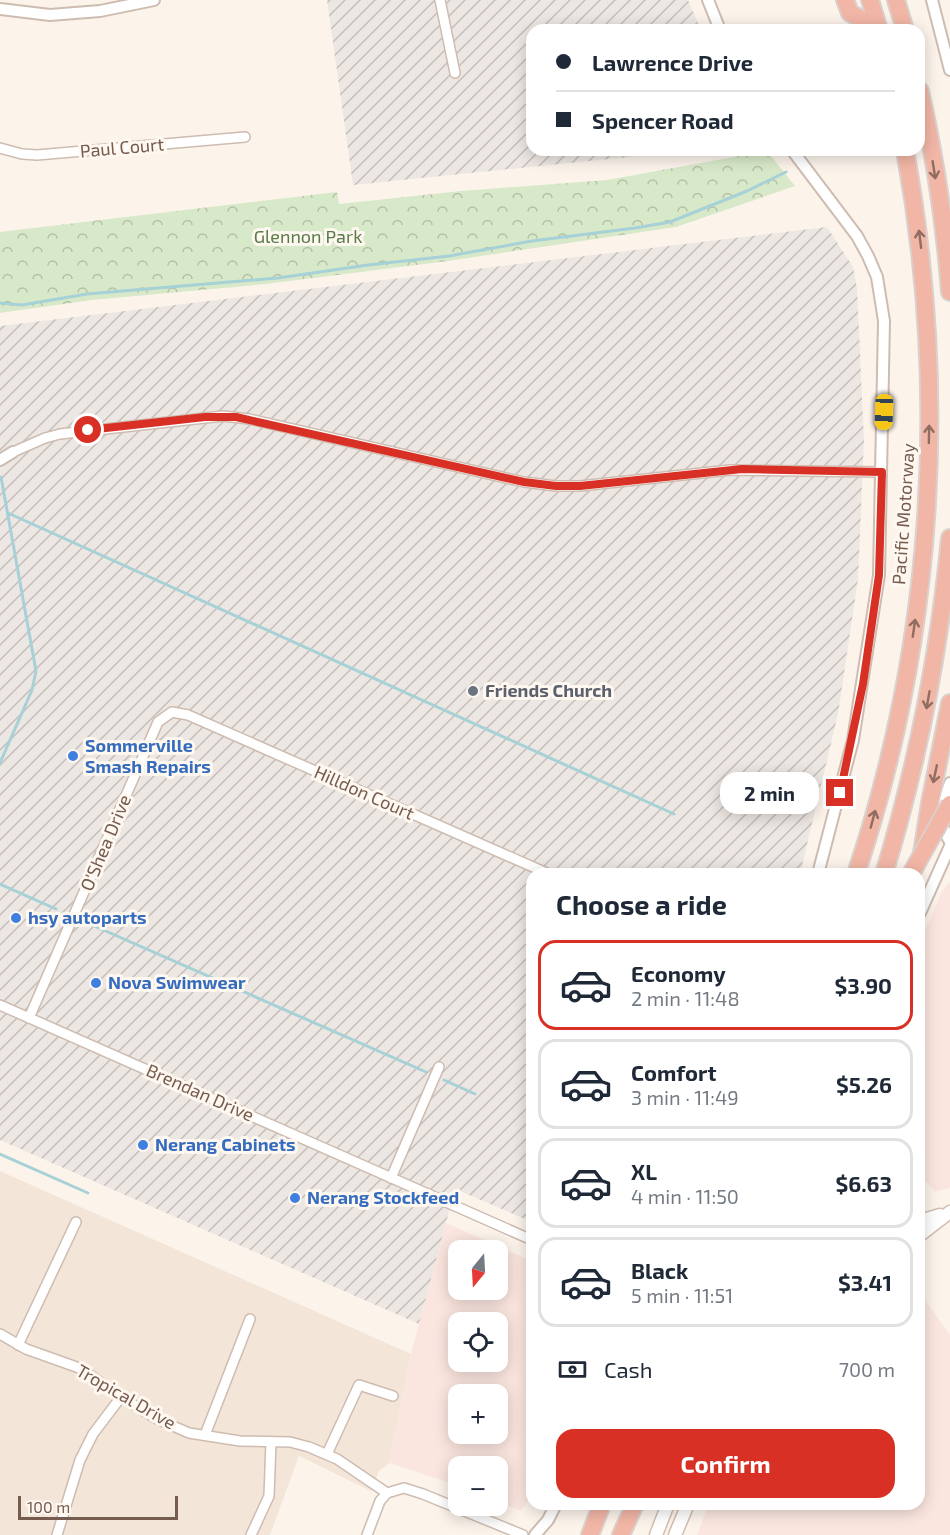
<!DOCTYPE html>
<meta charset="utf-8">
<style>
:root{--surface:#fff;--page:#f6f6f7;--text:#1f2937;--muted:#747a83;--line:#e0e1e3;--accent:#d93025}
body{margin:0;font-family:"Exo 2",sans-serif;background:var(--page);color:var(--text);height:100vh;display:flex;flex-direction:column;font-size:22px;white-space:nowrap}
*{box-sizing:border-box;margin:0}
p{font-size:20px;color:var(--muted)}
.icon{flex:none;width:33px;height:33px;fill:none;stroke:currentColor;stroke-width:2;stroke-linecap:round;stroke-linejoin:round}
.map{position:relative;flex:1;overflow:hidden}
.drawer{position:absolute;left:526px;top:868px;width:399px;height:642px;display:flex;flex-direction:column;background:var(--surface);border-radius:18px;box-shadow:0 3px 15px #0003}
.drawer>*{flex:none}
.hud{position:absolute;left:526px;top:24px;width:399px;height:132px;border-radius:18px;box-shadow:0 3px 15px #0003;display:grid;align-content:center;height:132px;padding:0 30px;background:var(--surface)}
.needle{width:39px;rotate:198deg}
.controls{position:absolute;left:448px;top:1240px;display:grid;gap:12px}
.controls a{display:grid;place-items:center;width:60px;height:60px;border-radius:12px;background:var(--surface);box-shadow:0 3px 15px #0003;font-size:30px}
.scale{position:absolute;left:18px;bottom:15px;width:160px;box-sizing:border-box;padding-left:6px;border:3px solid #765b4f;border-top:0;font-size:16px;line-height:21px;white-space:nowrap;color:#765b4f;-webkit-text-stroke:4px #fef8f1;paint-order:stroke}
.end{position:absolute;width:27px;height:27px;margin:-14px;border:8px solid #d93025;background:#fff;box-shadow:0 0 0 3px #fff}
.from{border-radius:50%}
.bubble{position:absolute;height:42px;border-radius:18px;background:var(--surface);box-shadow:0 3px 15px #0003;font-size:20px;font-weight:700;line-height:42px;text-align:center}
.car{position:absolute;width:18px;height:36px;margin:-18px -9px;border-radius:8px;box-shadow:0 0 4px 2px #0007;background:linear-gradient(#f5c518 24%,#345 0 40%,#f5c518 0 76%,#345 0 86%,#f5c518 0)}
.hud b{display:flex;align-items:center;gap:21px;height:57px;font-size:22px}
.hud b+b{border-top:2px solid var(--line)}
.hud i{width:15px;height:15px;background:var(--text)}
ul{padding:0;list-style:none}
li{display:flex;align-items:center;gap:18px;height:90px;margin:0 12px 9px;padding:0 18px;border:3px solid var(--line);border-radius:18px}
li div{flex:1}
li b{display:block;font-size:22px}
li em{font-style:normal;font-weight:700}
li.on{border-color:var(--accent)}
li>.icon{width:54px;height:54px;stroke-width:1.5}
h2{padding:0 30px;font-size:27px;line-height:72px}
.pay{display:flex;align-items:center;gap:15px;height:66px;padding:0 30px;font-size:22px}
.pay p{margin-inline-start:auto}
.primary-button{display:flex;gap:12px;margin-top:auto;padding:12px 30px}
.primary-button a{flex:1;height:69px;border-radius:18px;background:var(--accent);color:#fff;font-size:24px;font-weight:700;line-height:69px;text-align:center}
.map>svg:first-child{display:block}
.residential{fill:#f3e6d9}
.commercial{fill:#fbe6df;fill-rule:evenodd}
.industrial{fill:url(#industrial-furrows)}
.park{fill:url(#park-crowns)}
.lines{fill:none;stroke-linecap:round;stroke-linejoin:round}
.stream{stroke:#a6d1d6;stroke-width:3}
.minor-casing{stroke:#cebcb1;stroke-width:12}
.tertiary-casing{stroke:#cebcb1;stroke-width:14}
.secondary-casing{stroke:#d3beb1;stroke-width:15}
.motorway-casing{stroke:#d9d1ce;stroke-width:20}
.minor{stroke:#fff;stroke-width:9}
.tertiary{stroke:#fff;stroke-width:10}
.secondary{stroke:#fff;stroke-width:12}
.motorway{stroke:#f2b6a6;stroke-width:16}
.motorway-bridge-casing{stroke:#d9d1ce;stroke-width:20;stroke-linecap:butt}
.motorway-bridge{stroke:#f2b6a6;stroke-width:16}
.oneway{stroke:#8f6d60}
.route{stroke:#d93025;stroke-width:8}
.worship-dot{fill:#6b7280;stroke:#fef8f1;stroke-width:2}
.shop-dot{fill:#3f7fe0;stroke:#fef8f1;stroke-width:2}
.labels{text-anchor:middle;stroke-width:6;stroke-linejoin:round;paint-order:stroke}
.street-label{font-size:18px;fill:#765b4f;stroke:#fef8f1}
.park-label{font-size:18px;fill:#597a47;stroke:#fef8f1}
.worship-label{font-size:18px;font-weight:bold;fill:#5b616d;stroke:#fef8f1;text-anchor:start}
.shop-label{font-size:18px;font-weight:bold;fill:#366cbe;stroke:#fef8f1;text-anchor:start}
</style>
<div class="map">
<svg width="950" height="1535" viewBox="0 0 950 1535">
<defs>
<pattern id="industrial-furrows" width="10" height="10" patternUnits="userSpaceOnUse" patternTransform="scale(1.5)"><rect width="10" height="10" fill="#ede7e3"/><path d="M-1 1l2-2M0 10L10 0M9 11l2-2" fill="none" stroke="#c5beba"/></pattern>
<pattern id="park-crowns" width="20" height="18" patternUnits="userSpaceOnUse" patternTransform="scale(1.5)"><rect width="20" height="18" fill="#d8e9c9"/><path d="M2 6a3 3 0 1 1 6 0M12 15a3 3 0 1 1 6 0" fill="none" stroke="#b4c0a6"/></pattern>
</defs>
<rect width="100%" height="100%" fill="#fcf4eb"/>
<polygon class="residential" points="0,1171 411,1354 389,1463 379,1471 371,1491 299,1456 270,1535 0,1535"/>
<g class="commercial">
<polygon points="950,882 950,1188 935,1192 920,1174 920,943 942,891"/>
<path d="M446 1223 532 1261V1495L521 1511 498 1502V1467H459V1486L389 1463 411 1354ZM459 1251H498V1290H459ZM459 1323H498V1362H459ZM459 1395H498V1434H459Z"/>
<polygon points="920,1293 950,1335 950,1535 697,1535 708,1505 920,1504"/>
</g>
<g class="industrial">
<polygon points="327,0 688,0 701,30 532,30 532,150 698,150 353,185"/>
<polygon points="827,227 853,267 857,288 864,440 858,579 838,714 800,874 532,874 532,1222 455,1189 419,1324 0,1140 0,326"/>
</g>
<polygon class="park" points="767,151 795,186 676,227 448,261 266,284 92,300 0,313 0,232 337,192 339,204 461,191 607,180"/>
<g class="lines">
<g class="stream">
<polyline points="814,152 822,150"/>
<polyline points="0,303 22,305 87,294 278,278 368,265 449,256 532,241 635,228 670,222 747,191 786,172"/>
<polyline points="8,513 674,814"/>
<polyline points="0,763 32,690 36,671 1,477"/>
<polyline points="0,884 56,909"/>
<polyline points="92,925 426,1072"/>
<polyline points="444,1080 475,1094"/>
<polyline points="0,1154 88,1193"/>
</g>
<g class="minor-casing">
<g id="minor">
<polyline points="440,0 455,73"/>
<polyline points="0,148 22,154 37,155 245,137"/>
<polyline points="13,452 45,438 60,434 223,416 249,419 524,482 556,486 580,486 730,470 882,472"/>
<polyline points="0,1005 532,1240"/>
<polyline points="29,1018 158,722 172,712 188,715 549,874"/>
<polyline points="391,1178 439,1067"/>
<polyline points="0,1334 26,1349 82,1369 121,1397 157,1419 189,1433 240,1441 290,1442 309,1447 337,1459 387,1493"/>
<polyline points="18,1345 76,1222"/>
<polyline points="205,1435 250,1319"/>
<polyline points="327,1454 359,1385 393,1396"/>
<polyline points="387,1493 404,1488 423,1494 523,1535"/>
<polyline points="57,1535 80,1460 93,1434 121,1397"/>
<polyline points="251,1535 269,1496 271,1442"/>
<polyline points="367,1535 380,1501 387,1493"/>
</g>
</g>
<g class="tertiary-casing">
<g id="tertiary">
<polyline points="708,0 720,30"/>
<polyline points="932,0 950,70"/>
<polyline points="0,9 50,15 100,11 154,0"/>
<polyline points="792,150 857,236 868,256 877,277 884,321 879,575 853,740 818,874"/>
<polyline points="0,460 13,452"/>
<path d="M950 783C943 803 938 822 950 842"/>
<polyline points="920,913 950,846"/>
<polyline points="535,1535 548,1520 556,1504"/>
</g>
</g>
<g class="secondary-casing">
<g id="secondary">
<polyline points="920,1221 940,1215"/>
<polyline points="920,1235 950,1212"/>
<polyline points="656,1535 668,1504"/>
<polyline points="675,1535 688,1504"/>
</g>
</g>
<g class="motorway-casing">
<g id="motorway">
<polyline points="845,0 850,13 879,29"/>
<polyline points="870,0 879,30"/>
<polyline points="896,0 905,30"/>
<path d="M920 91C935 157 945 225 950 292"/>
<polyline points="922,853 930,803 950,703"/>
<path d="M856 874C934 640 949 392 905 150"/>
<path d="M884 874C918 762 939 655 950 538"/>
<polyline points="590,1535 602,1504"/>
<polyline points="621,1535 635,1504"/>
</g>
</g>
<use href="#minor" class="minor"/>
<use href="#tertiary" class="tertiary"/>
<use href="#secondary" class="secondary"/>
<use href="#motorway" class="motorway"/>
<g class="motorway-bridge-casing">
<polyline id="motorway-bridge" points="911,874 950,804"/>
</g>
<use href="#motorway-bridge" class="motorway-bridge"/>
</g>
<defs><path id="oneway-shaft" d="M-6 0H5M1.5-3L5.5 0L1.5 3" fill="none" stroke-width="1.6" stroke-linecap="round" stroke-linejoin="round" transform="scale(1.5)"/></defs>
<g class="oneway">
<use href="#oneway-shaft" transform="translate(934 170) rotate(81)"/>
<use href="#oneway-shaft" transform="translate(920 239) rotate(-97)"/>
<use href="#oneway-shaft" transform="translate(929 434) rotate(-89)"/>
<use href="#oneway-shaft" transform="translate(914 628) rotate(-82)"/>
<use href="#oneway-shaft" transform="translate(928 700) rotate(100)"/>
<use href="#oneway-shaft" transform="translate(935 774) rotate(102)"/>
<use href="#oneway-shaft" transform="translate(873 819) rotate(-75)"/>
</g>
<g class="lines">
<polyline class="route" points="88,430 205,417 236,417 524,482 556,486 580,486 742,469 882,472 879,575 863,684 840,793"/>
</g>
<circle class="worship-dot" cx="473" cy="691" r="6"/>
<g class="shop-dot">
<circle cx="73" cy="756" r="6"/>
<circle cx="16" cy="918" r="6"/>
<circle cx="96" cy="983" r="6"/>
<circle cx="143" cy="1145" r="6"/>
<circle cx="295" cy="1198" r="6"/>
</g>
<g class="labels">
<g class="street-label">
<text transform="translate(122 148) rotate(-5)" y="6">Paul Court</text>
<text transform="translate(904 514) rotate(-86)" y="6">Pacific Motorway</text>
<text transform="translate(364 793) rotate(24)" y="6">Hilldon Court</text>
<text transform="translate(106 843) rotate(-67)" y="6">O'Shea Drive</text>
<text transform="translate(200 1093) rotate(24)" y="6">Brendan Drive</text>
<text transform="translate(126 1397) rotate(30)" y="6">Tropical Drive</text>
</g>
<g class="park-label">
<text x="308" y="243">Glennon Park</text>
</g>
<g class="worship-label">
<text x="485" y="697">Friends Church</text>
</g>
<g class="shop-label">
<text x="85" y="752">Sommerville<tspan x="85" dy="21">Smash Repairs</tspan></text>
<text x="28" y="924">hsy autoparts</text>
<text x="108" y="989">Nova Swimwear</text>
<text x="155" y="1151">Nerang Cabinets</text>
<text x="307" y="1204">Nerang Stockfeed</text>
</g>
</g>
</svg>
<div class="controls">
<a><svg class="needle" viewBox="-14 -14 28 28"><path d="M0-13l5 13h-10z" fill="#e53935"/><path d="M0 13l5-13h-10z" fill="#747a83"/></svg></a>
<a><svg class="icon" aria-label="locate" viewBox="0 0 24 24"><circle cx="12" cy="12" r="6"/><path d="M12 2v4M12 18v4M2 12h4M18 12h4"/></svg></a>
<a>+</a>
<a>−</a>
</div>
<div class="scale">100 m</div>
<i class="end from" style="left:88px;top:430px"></i>
<i class="end" style="left:840px;top:793px"></i>
<div class="bubble" style="left:720px;top:772px;width:99px">2 min</div>
<i class="car" style="left:884px;top:412px;rotate:182deg"></i>
<div class="hud">
<b><i class="from"></i>Lawrence Drive</b>
<b><i></i>Spencer Road</b>
</div>
<section class="drawer">
<h2>Choose a ride</h2>
<ul>
<li class="on"><svg class="icon" aria-label="car" viewBox="0 0 24 24"><path d="M5 17H2v-5l4-1 3-4h7l3 4 3 1v5h-3M9 17h6M6 11h13"/><circle cx="7" cy="17" r="2"/><circle cx="17" cy="17" r="2"/></svg><div><b>Economy</b><p>2 min · 11:48</p></div><em>$3.90</em></li>
<li><svg class="icon" aria-label="car" viewBox="0 0 24 24"><path d="M5 17H2v-5l4-1 3-4h7l3 4 3 1v5h-3M9 17h6M6 11h13"/><circle cx="7" cy="17" r="2"/><circle cx="17" cy="17" r="2"/></svg><div><b>Comfort</b><p>3 min · 11:49</p></div><em>$5.26</em></li>
<li><svg class="icon" aria-label="car" viewBox="0 0 24 24"><path d="M5 17H2v-5l4-1 3-4h7l3 4 3 1v5h-3M9 17h6M6 11h13"/><circle cx="7" cy="17" r="2"/><circle cx="17" cy="17" r="2"/></svg><div><b>XL</b><p>4 min · 11:50</p></div><em>$6.63</em></li>
<li><svg class="icon" aria-label="car" viewBox="0 0 24 24"><path d="M5 17H2v-5l4-1 3-4h7l3 4 3 1v5h-3M9 17h6M6 11h13"/><circle cx="7" cy="17" r="2"/><circle cx="17" cy="17" r="2"/></svg><div><b>Black</b><p>5 min · 11:51</p></div><em>$3.41</em></li>
</ul>
<div class="pay"><svg class="icon" aria-label="cash" viewBox="0 0 24 24"><path d="M3 7h18v10H3z"/><circle cx="12" cy="12" r="2"/></svg>Cash<p>700 m</p></div>
<div class="primary-button"><a>Confirm</a></div>
</section>
</div>
